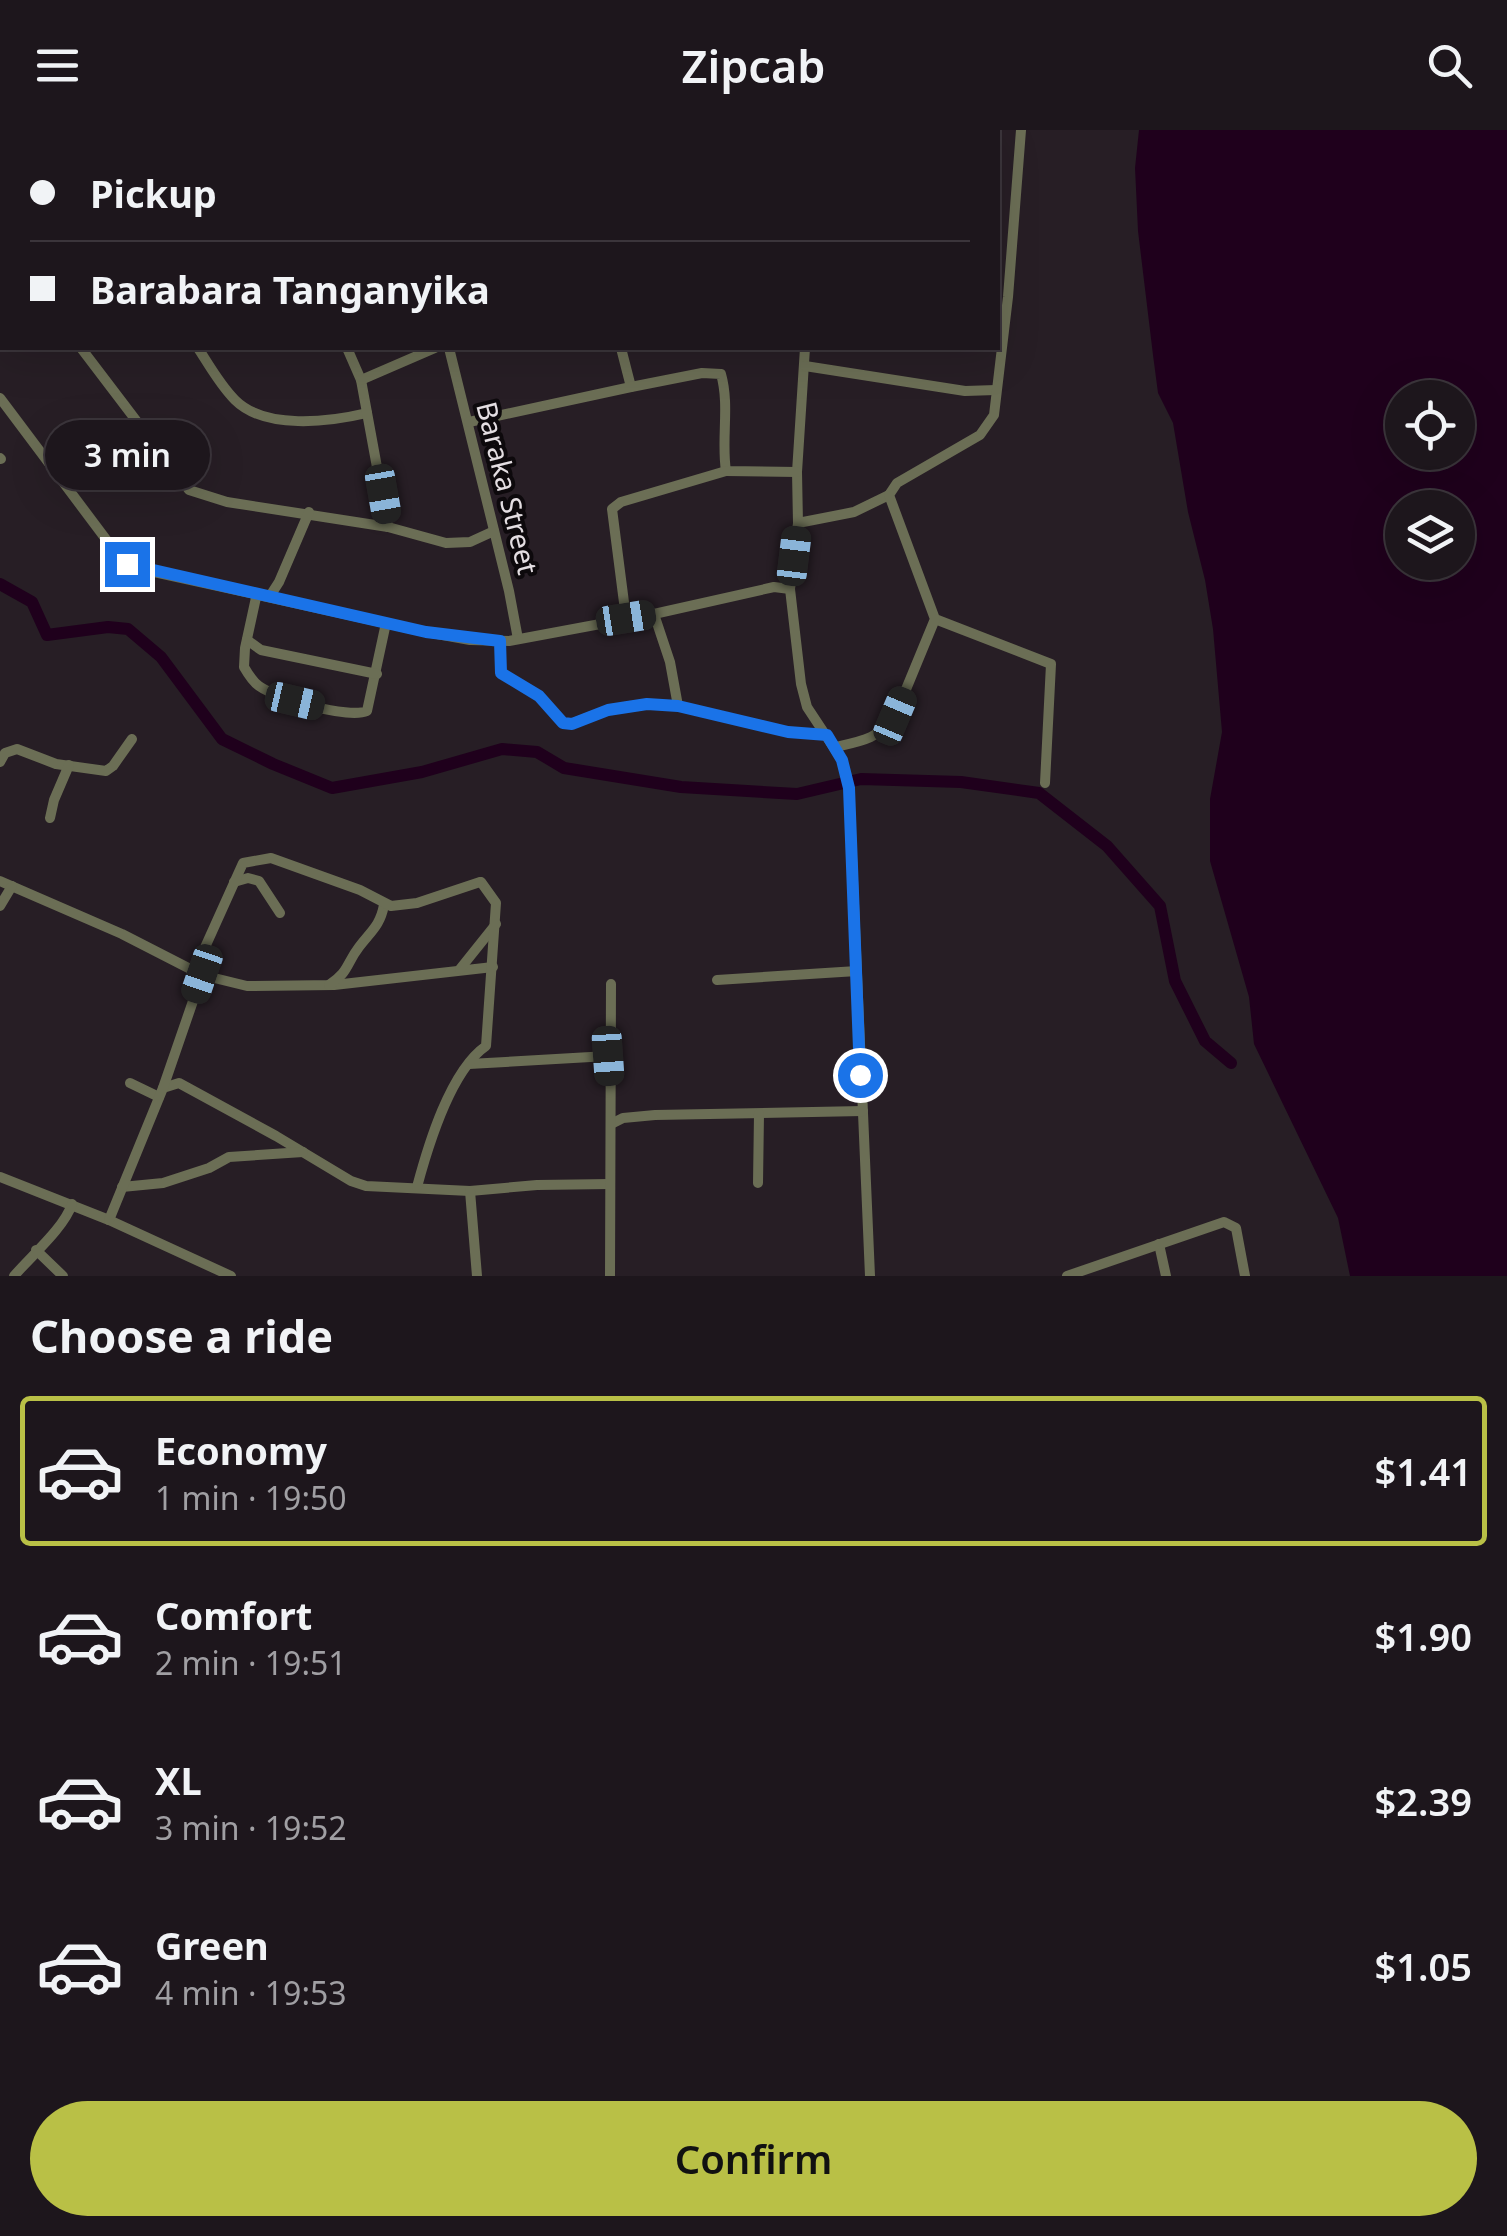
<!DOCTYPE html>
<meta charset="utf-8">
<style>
:root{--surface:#1d161c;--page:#251f25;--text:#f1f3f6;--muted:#a09fa3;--line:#3b353b;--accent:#b9c046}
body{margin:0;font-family:"Noto Sans",sans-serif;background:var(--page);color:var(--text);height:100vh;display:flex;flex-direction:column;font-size:38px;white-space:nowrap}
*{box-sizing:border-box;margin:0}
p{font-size:32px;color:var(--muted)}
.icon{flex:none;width:55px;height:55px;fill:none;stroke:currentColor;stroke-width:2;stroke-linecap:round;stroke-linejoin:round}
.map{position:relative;height:1146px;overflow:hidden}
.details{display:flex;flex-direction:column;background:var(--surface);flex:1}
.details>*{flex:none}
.banner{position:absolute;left:0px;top:0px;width:1000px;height:220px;box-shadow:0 10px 40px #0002,0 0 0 2px var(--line);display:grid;align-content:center;height:220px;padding:0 30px;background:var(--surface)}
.tools{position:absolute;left:1385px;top:250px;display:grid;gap:20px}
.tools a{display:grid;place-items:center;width:90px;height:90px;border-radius:50%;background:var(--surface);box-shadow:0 10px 40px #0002,0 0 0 2px var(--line);font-size:50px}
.end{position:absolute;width:45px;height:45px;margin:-22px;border:12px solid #1a73e8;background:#fff;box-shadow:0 0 0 5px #fff}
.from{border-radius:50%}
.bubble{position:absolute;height:70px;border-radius:35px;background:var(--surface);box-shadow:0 10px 40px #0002,0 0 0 2px var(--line);font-size:32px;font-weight:600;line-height:70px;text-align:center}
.car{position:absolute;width:30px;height:60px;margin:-30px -15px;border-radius:12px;box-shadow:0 0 8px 2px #0007;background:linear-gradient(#222 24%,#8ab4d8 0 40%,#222 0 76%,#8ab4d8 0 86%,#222 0)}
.banner b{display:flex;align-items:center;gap:35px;height:95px;font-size:38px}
.banner b+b{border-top:2px solid var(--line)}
.banner i{width:25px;height:25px;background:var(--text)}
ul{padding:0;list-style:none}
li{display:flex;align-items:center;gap:30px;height:150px;margin:0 20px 15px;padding:0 10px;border:5px solid transparent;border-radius:10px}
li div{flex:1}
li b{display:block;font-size:38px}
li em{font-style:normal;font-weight:600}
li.current{border-color:var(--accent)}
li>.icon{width:90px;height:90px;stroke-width:1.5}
h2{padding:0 30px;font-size:45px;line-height:120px}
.action{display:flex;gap:20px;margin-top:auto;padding:20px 30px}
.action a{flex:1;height:115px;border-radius:60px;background:var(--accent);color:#111;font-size:40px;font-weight:600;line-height:115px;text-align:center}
header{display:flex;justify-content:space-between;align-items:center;height:130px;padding:0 30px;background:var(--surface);font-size:45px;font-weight:600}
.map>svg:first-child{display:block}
.water{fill:#1f001c;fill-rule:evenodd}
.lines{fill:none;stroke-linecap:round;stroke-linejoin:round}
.river{stroke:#1f001c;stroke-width:12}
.minor{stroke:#6b6e55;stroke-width:10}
.route{stroke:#1a73e8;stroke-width:12}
.labels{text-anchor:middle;stroke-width:8;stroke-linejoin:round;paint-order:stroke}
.street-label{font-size:28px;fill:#e4dee2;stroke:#0d090c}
</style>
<header><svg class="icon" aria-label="menu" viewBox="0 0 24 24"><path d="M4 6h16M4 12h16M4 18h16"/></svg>Zipcab<svg class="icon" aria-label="search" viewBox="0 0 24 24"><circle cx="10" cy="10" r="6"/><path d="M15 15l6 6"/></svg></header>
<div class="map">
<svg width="1507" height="1146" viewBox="0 0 1507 1146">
<rect width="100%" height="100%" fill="#271e25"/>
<path class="water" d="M1139 0H1507V1146H1350L1338 1088 1254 914 1249 867 1210 731V669L1222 602 1213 499 1205 450 1188 382 1173 293 1158 263 1153 225 1138 101 1135 38ZM1402 268H1458V322H1402ZM1402 378H1458V432H1402Z"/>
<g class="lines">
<polyline class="river" points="0,454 32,472 47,505 108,497 128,499 161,527 222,609 273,634 332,658 422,642 502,619 537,622 564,638 681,657 797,664 861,649 961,652 1039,663 1107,716 1160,776 1175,851 1205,911 1231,933"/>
<g class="minor">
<polyline points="78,0 80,2"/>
<polyline points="354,0 355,2"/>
<polyline points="46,2 49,0"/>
<polyline points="170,2 173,0"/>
<polyline points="680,2 689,0"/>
<polyline points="808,2 808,0"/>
<polyline points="915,2 916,0"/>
<polyline points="0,34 2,32"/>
<polyline points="0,129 2,127"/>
<polyline points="81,218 189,360 227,372 388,397 446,413 470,412 494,401"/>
<path d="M198 218C209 235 220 255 235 270 265 300 329 292 367 283"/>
<polyline points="347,218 361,250 388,397"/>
<polyline points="449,218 509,461 518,509"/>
<polyline points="621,218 631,257"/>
<polyline points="805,218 797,342 798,393 790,459 801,554 807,577 842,630 849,657 870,1146"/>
<polyline points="805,236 965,261 996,260"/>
<polyline points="361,250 435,218"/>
<polyline points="0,268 120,428 154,442 426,502 470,510 509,511 654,484 774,457 790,459"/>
<path d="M469 292 631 257 702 243 721 244C730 276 721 309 726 341L797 342"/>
<polyline points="0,328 1,329"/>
<polyline points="63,352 139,295"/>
<polyline points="798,393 854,382 889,365"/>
<path d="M257 463 245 518 244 537C248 544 252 551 259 556 277 569 349 589 367 581L386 493"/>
<polyline points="270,466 279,452 309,382"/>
<polyline points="654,484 670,532 678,576"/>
<polyline points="626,488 612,379 621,372 726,341"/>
<polyline points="935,489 1051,534 1045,653"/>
<polyline points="247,510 261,520 377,544"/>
<polyline points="500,511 501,543 539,566 563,593 571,594 608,580 647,574 678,576 788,602 827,605"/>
<path d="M835 617C862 611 878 609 895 586L935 489 889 365 897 353 980 305 994 285 1008 167 1021 0"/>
<polyline points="0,632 5,623 17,619 56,634 106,641 113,636 132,609"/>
<polyline points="50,688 54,670 69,635"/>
<polyline points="0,751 122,804 202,845 247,856 334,855 493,837"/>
<polyline points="234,752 248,748 259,751 280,783"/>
<polyline points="0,776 12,756"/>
<polyline points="460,839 496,794"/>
<polyline points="717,850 857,841"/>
<path d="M329 855C349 842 346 834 359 817 371 801 380 796 384 775"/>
<polyline points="469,934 608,926"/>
<polyline points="130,953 159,967"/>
<polyline points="163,958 179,953 276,1006 351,1051 366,1056 470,1061 537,1055 610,1054"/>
<polyline points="613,993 623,988 655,985 863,981"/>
<polyline points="0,1047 109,1090 231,1146"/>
<polyline points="758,1053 759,984"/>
<polyline points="122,1057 163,1053 209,1038 229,1027 303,1022"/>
<path d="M417 1057C428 1016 450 941 486 916L496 773 481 752"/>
<polyline points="470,1061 477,1146"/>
<polyline points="109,1090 163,958 202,845 202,824 243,733 271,728 360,760 391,776 417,773 480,752"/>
<polyline points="1159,1114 1166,1146"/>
<polyline points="36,1120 63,1146"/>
<path d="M14 1146C32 1125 64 1098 72 1074"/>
<polyline points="610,1146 611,854"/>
<polyline points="1067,1146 1224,1092 1236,1098 1245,1146"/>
</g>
</g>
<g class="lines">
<polyline class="route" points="127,434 426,502 500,511 501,543 539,566 563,593 572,594 608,580 647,574 678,576 788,602 827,605 842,630 849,658 860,945"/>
</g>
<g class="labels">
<g class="street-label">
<text transform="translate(507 358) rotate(76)" y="10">Baraka Street</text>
</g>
</g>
</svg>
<div class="tools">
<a><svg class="icon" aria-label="locate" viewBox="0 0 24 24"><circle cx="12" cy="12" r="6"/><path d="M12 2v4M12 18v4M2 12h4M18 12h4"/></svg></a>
<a><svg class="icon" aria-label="layers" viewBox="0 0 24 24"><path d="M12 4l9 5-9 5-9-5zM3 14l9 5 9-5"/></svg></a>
</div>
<i class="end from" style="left:860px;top:945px"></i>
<i class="end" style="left:127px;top:434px"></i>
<div class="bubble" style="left:45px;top:290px;width:165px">3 min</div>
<i class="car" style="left:383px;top:364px;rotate:170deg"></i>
<i class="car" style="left:794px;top:426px;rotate:7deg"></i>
<i class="car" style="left:626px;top:488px;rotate:81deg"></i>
<i class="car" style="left:295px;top:571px;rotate:103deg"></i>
<i class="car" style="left:895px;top:586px;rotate:23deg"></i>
<i class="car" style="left:202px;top:844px;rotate:199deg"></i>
<i class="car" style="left:608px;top:926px;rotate:176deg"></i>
<div class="banner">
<b><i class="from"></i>Pickup</b>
<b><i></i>Barabara Tanganyika</b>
</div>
</div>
<section class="details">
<h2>Choose a ride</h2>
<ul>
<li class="current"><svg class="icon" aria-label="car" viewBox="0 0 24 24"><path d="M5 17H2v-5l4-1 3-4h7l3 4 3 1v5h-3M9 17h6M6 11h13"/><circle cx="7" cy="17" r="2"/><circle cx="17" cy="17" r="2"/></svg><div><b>Economy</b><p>1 min · 19:50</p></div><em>$1.41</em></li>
<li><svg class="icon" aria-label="car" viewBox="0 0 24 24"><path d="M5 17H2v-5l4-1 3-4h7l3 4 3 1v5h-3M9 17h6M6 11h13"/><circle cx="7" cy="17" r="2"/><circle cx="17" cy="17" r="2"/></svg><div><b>Comfort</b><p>2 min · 19:51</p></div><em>$1.90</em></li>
<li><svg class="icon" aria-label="car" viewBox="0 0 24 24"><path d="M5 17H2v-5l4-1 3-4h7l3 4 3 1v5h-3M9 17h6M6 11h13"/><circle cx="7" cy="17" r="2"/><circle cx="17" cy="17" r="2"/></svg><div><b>XL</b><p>3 min · 19:52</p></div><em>$2.39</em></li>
<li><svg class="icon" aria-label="car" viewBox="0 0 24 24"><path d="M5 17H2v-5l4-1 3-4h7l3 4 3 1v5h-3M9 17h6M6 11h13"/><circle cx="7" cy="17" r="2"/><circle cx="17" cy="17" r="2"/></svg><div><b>Green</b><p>4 min · 19:53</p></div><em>$1.05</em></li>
</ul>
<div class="action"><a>Confirm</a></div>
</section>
